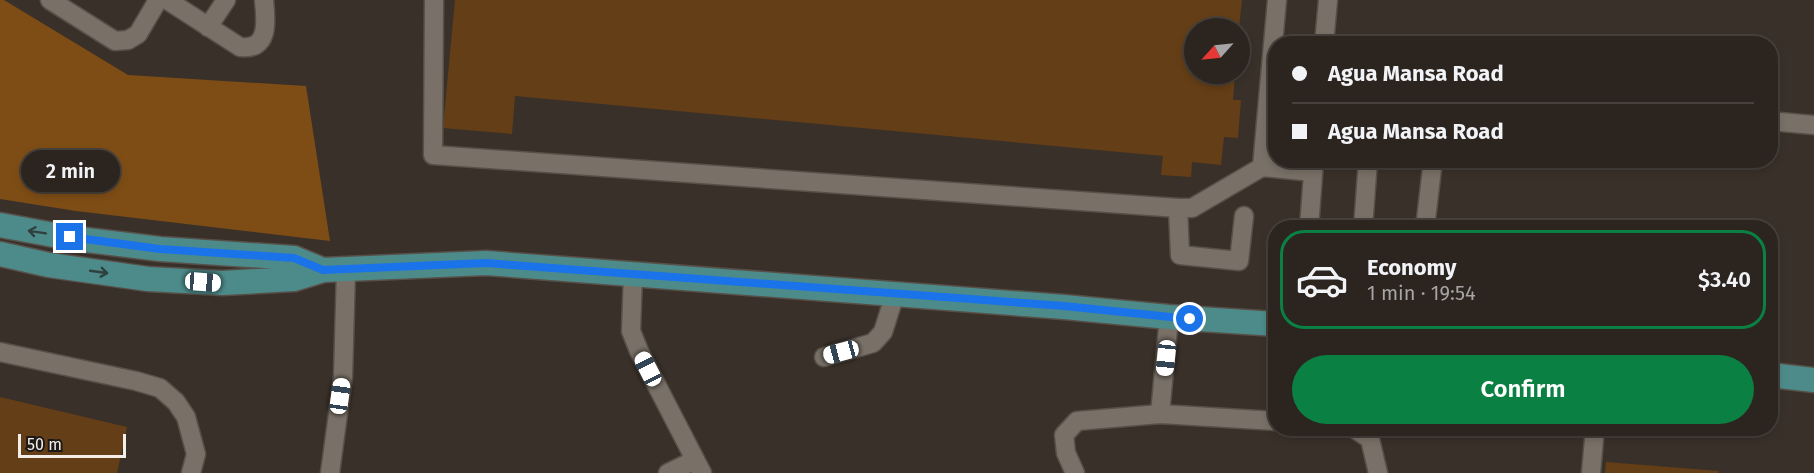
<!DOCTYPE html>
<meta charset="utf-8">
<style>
:root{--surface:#2b241f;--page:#37302c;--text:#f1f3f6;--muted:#a6a4a4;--line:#47413d;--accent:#0b8043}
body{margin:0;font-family:"Fira Sans",sans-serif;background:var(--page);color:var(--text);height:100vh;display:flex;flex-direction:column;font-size:22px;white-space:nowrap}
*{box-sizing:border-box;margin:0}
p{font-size:20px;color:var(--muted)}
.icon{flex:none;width:33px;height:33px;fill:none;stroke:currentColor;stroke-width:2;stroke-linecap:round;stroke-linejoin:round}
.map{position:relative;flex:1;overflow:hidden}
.panel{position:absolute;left:1268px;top:220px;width:510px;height:216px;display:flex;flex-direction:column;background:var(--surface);border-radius:24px;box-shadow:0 3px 9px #0003,0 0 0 2px var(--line)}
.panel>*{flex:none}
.top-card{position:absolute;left:1268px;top:36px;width:510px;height:132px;border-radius:24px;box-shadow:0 3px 9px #0003,0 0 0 2px var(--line);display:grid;align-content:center;height:132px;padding:0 24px;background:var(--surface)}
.needle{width:39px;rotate:243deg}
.controls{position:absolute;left:1184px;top:18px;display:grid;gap:12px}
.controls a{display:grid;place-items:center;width:66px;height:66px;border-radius:50%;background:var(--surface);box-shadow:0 3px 9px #0003,0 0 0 2px var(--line);font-size:30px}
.scale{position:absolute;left:18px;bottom:15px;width:108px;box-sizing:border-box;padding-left:6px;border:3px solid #f3eee9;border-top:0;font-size:16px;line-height:21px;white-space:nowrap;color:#f3eee9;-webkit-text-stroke:4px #1d1916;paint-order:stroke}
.end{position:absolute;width:27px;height:27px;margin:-14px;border:8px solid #1a73e8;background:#fff;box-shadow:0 0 0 3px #fff}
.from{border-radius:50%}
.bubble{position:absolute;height:42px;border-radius:21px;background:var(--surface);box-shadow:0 3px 9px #0003,0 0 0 2px var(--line);font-size:20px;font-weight:600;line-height:42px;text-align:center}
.car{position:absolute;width:18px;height:36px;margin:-18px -9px;border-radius:8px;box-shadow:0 0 4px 2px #0007;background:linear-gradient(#fff 24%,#345 0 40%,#fff 0 76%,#345 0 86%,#fff 0)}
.top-card b{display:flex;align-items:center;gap:21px;height:57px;font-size:22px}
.top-card b+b{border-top:2px solid var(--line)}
.top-card i{width:15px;height:15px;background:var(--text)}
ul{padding:10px 0 0;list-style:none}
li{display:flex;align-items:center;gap:18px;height:99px;margin:0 12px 9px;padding:0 12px;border:3px solid transparent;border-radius:24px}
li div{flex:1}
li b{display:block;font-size:22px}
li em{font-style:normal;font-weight:600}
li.active{border-color:var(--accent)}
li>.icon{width:54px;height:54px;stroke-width:1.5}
.cta{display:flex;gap:12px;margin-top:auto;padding:12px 24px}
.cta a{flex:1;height:69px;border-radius:36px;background:var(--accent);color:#fff;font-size:24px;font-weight:600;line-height:69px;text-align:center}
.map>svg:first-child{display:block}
.green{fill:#7e4d15}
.building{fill:#643e16}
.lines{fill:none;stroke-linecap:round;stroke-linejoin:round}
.minor-casing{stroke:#575049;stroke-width:21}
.major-casing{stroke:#575049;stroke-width:27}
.minor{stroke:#797067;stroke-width:18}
.major{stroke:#4d8b8a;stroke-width:24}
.oneway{stroke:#2e413f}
.route{stroke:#1a73e8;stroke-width:8}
</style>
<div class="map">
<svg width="1814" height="473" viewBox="0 0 1814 473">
<rect width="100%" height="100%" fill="#393029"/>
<polygon class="green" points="0,0 4,0 128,75 306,86 330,241 76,211 0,199"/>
<g class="building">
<polygon points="455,0 1242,0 1239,28 1194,28 1194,74 1235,74 1233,100 1241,100 1238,138 1224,137 1221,165 1192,162 1191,177 1161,175 1163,156 515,96 512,134 443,128"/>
<polygon points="0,397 127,427 117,473 0,473"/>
<polygon points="1606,462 1719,471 1718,473 1605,473"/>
</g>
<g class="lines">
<g class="minor-casing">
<g id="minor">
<polyline points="50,0 115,41 128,40 138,34 158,0"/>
<path d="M167 0 240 47C270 51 266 20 264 0"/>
<polyline points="434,0 433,155 1178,208 1192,208 1262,167 1313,172"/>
<polyline points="208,27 226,0"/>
<polyline points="1324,44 1328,0"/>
<polyline points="1770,121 1814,125"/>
<polyline points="1262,167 1277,0"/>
<polyline points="1178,208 1180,255 1239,261 1244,216"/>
<polyline points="1309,228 1314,161"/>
<polyline points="1363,228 1368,160"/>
<polyline points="1425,228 1433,160"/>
<polyline points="633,274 631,331 639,351 702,473"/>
<polyline points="0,352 136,381 160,388 176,402 186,417 196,454 191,473"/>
<polyline points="824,357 873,343 883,332 895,294"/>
<polyline points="1160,414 1169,317"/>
<polyline points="1355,429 1370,439 1378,473"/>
<polyline points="330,473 343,377 346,269"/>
<polyline points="668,473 695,460"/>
<polyline points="1075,473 1066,453 1064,435 1077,421 1160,414 1275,421"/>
<polyline points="1591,473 1594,439"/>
</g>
</g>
<g class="major-casing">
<g id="major">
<polyline points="0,225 70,238 160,249 294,258 323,270"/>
<polyline points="0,254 49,265 148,279 222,283 294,279 323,270 486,263 1064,307 1169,317 1275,324"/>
<polyline points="1770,375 1814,380"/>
</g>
</g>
<use href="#minor" class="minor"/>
<use href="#major" class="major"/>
</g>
<defs><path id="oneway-shaft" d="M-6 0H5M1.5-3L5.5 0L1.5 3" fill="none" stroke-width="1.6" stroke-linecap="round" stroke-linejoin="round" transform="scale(1.5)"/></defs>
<g class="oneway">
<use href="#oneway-shaft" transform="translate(37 232) rotate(-171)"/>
<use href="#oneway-shaft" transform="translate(99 272) rotate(8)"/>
</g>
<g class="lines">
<polyline class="route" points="70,237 160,249 294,258 323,270 486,263 1064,306 1190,319"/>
</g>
</svg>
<div class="controls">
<a><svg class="needle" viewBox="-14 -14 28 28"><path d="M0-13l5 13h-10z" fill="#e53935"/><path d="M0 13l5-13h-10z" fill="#a6a4a4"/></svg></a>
</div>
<div class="scale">50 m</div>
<i class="end from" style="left:1190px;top:319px"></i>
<i class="end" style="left:70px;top:237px"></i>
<div class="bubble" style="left:21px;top:150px;width:99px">2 min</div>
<i class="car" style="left:203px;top:282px;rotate:94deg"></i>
<i class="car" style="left:841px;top:352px;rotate:255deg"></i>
<i class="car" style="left:1166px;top:358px;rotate:186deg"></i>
<i class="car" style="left:648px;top:369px;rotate:333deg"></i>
<i class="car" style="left:340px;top:396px;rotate:8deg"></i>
<div class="top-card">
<b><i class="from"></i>Agua Mansa Road</b>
<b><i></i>Agua Mansa Road</b>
</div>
<section class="panel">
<ul>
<li class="active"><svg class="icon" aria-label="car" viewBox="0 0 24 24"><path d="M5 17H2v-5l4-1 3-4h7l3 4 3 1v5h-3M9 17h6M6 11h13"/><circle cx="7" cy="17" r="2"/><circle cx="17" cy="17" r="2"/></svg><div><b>Economy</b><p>1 min · 19:54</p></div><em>$3.40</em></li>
</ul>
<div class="cta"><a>Confirm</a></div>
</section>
</div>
